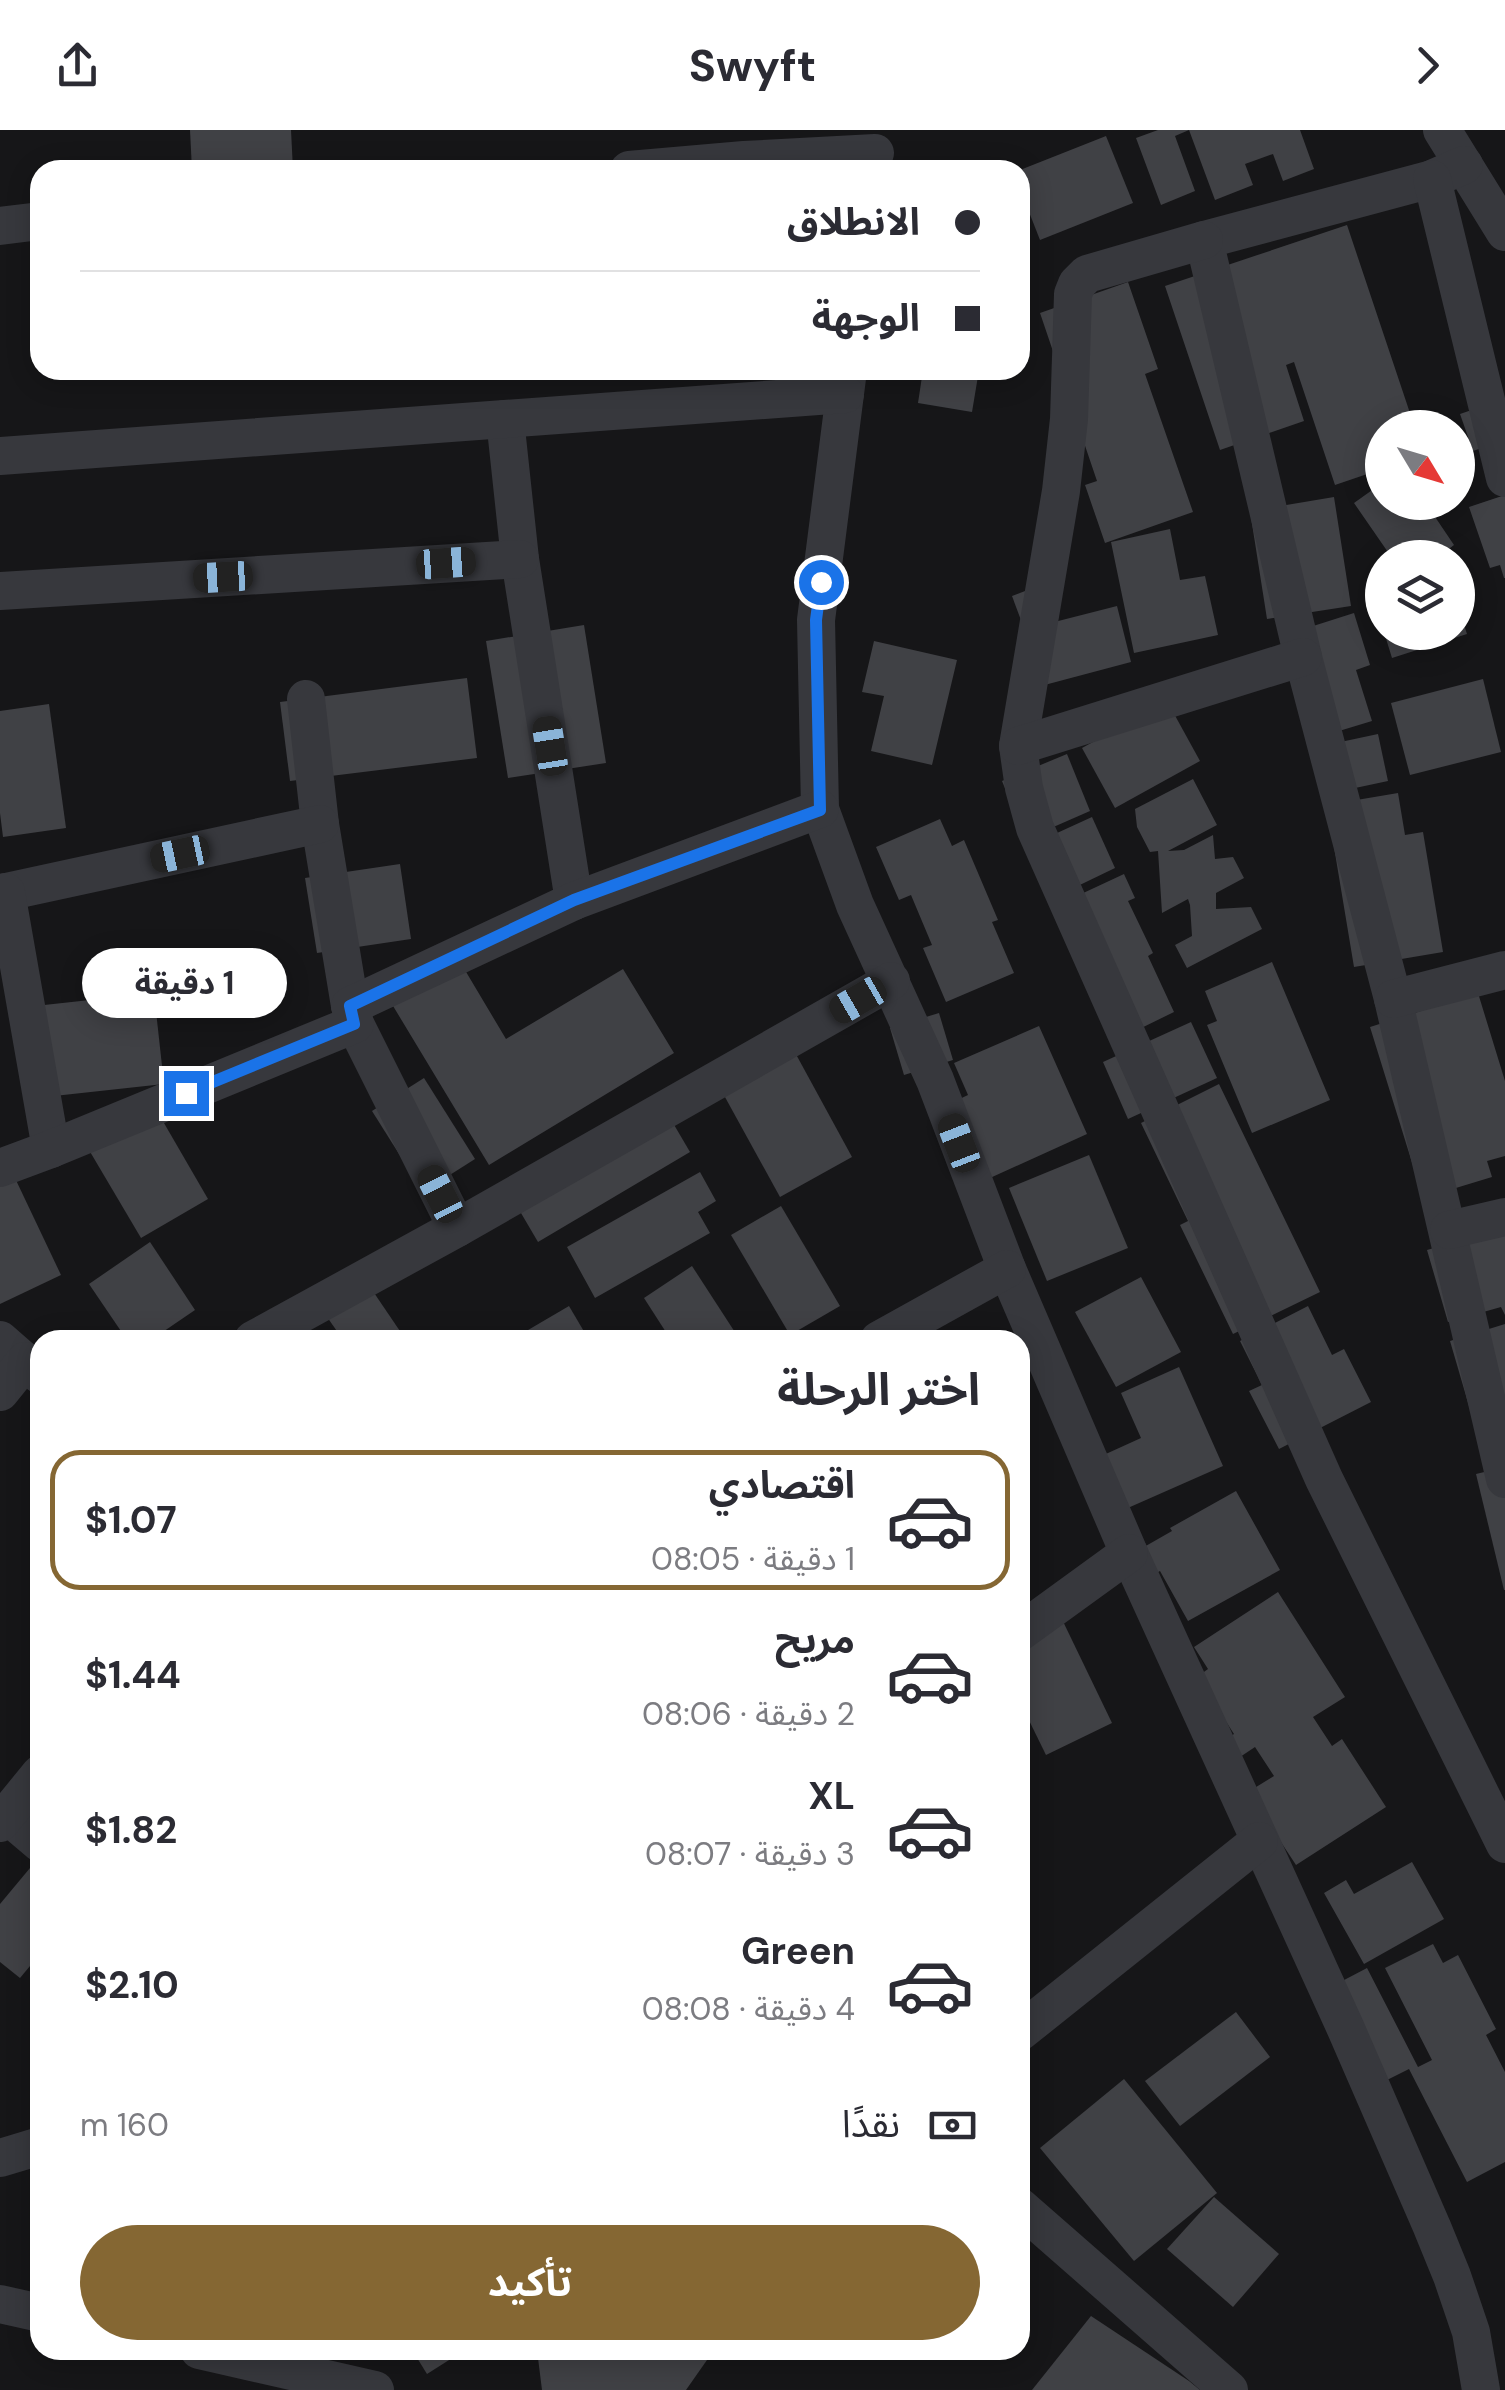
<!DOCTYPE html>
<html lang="ar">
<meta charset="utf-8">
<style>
:root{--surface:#fff;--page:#f7f7f7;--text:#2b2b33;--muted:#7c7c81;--line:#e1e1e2;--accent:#856733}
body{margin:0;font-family:"DM Sans","Noto Sans Arabic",sans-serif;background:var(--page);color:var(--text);direction:rtl;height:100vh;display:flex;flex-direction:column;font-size:38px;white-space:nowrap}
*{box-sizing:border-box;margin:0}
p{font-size:32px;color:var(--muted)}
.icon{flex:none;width:55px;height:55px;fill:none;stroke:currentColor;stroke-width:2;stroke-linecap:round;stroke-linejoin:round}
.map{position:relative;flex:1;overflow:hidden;direction:ltr}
.side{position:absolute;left:30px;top:1200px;width:1000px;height:1030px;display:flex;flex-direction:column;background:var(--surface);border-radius:30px;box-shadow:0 5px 25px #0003;direction:rtl}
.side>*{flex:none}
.hud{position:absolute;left:30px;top:30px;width:1000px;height:220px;border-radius:30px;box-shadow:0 5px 25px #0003;direction:rtl;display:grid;align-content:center;height:220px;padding:0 50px;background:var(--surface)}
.needle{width:65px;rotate:128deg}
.controls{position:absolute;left:1365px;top:280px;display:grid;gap:20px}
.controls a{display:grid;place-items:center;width:110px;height:110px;border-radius:50%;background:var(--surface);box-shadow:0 5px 25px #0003;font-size:50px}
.end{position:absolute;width:45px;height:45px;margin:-22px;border:12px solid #1a73e8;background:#fff;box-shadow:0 0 0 5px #fff}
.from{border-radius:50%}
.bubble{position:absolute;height:70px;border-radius:35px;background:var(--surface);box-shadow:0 5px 25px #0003;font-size:32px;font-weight:700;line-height:70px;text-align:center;direction:rtl}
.car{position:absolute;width:30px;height:60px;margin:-30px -15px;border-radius:12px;box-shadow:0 0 8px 2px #0007;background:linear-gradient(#222 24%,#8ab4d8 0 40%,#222 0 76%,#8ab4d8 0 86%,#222 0)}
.hud b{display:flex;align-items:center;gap:35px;height:95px;font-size:38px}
.hud b+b{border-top:2px solid var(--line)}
.hud i{width:25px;height:25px;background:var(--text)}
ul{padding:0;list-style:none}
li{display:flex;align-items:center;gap:30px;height:140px;margin:0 20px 15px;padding:0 30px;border:5px solid transparent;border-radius:30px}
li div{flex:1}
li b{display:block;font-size:38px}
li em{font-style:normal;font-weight:700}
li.active{border-color:var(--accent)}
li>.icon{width:90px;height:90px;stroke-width:1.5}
h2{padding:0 50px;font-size:45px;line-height:120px}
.pay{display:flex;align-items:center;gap:25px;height:110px;padding:0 50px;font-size:38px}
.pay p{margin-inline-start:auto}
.button{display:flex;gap:20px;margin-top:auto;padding:20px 50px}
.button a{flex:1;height:115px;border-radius:60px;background:var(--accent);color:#fff;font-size:40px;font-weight:700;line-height:115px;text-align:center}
header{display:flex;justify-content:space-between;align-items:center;height:130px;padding:0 50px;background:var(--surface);font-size:45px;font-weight:700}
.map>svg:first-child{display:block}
.building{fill:#404145}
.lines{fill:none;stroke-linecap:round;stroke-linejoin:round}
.minor{stroke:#37383d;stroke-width:38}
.route{stroke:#1a73e8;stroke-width:12}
</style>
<header><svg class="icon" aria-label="forward" viewBox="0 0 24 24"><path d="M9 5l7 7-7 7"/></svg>Swyft<svg class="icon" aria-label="share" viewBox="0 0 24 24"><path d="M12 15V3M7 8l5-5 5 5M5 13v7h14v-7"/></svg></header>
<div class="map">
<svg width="1505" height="2260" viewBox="0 0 1505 2260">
<rect width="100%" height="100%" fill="#161618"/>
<g class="building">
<polygon points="190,0 291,0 293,40 192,40"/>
<polygon points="1158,0 1189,0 1175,6 1195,61 1161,75 1136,8"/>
<polygon points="1189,0 1300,0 1314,39 1283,51 1273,24 1245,34 1253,55 1215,70"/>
<polygon points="1106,6 1133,73 1040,110 1020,59 1020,40"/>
<polygon points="1347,95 1415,298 1382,298 1382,339 1335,355 1294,232 1286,235 1304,291 1220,320 1165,156"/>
<polygon points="1128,152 1158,239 1145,244 1193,382 1105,413 1085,355 1097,351 1040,183"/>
<polygon points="923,240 979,240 972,282 918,273"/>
<polygon points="1495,272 1505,310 1473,321 1460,284"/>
<polygon points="1382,353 1382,372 1425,372 1454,415 1437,428 1392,428 1354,373"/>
<polygon points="1505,365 1505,448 1504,448 1500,435 1490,438 1469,377"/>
<polygon points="1334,367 1351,476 1267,489 1250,381"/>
<polygon points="1170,399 1180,450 1205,446 1218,505 1134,523 1111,412"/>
<polygon points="1046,453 1022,493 1012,466"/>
<polygon points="1117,476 1131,532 1037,557 1023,500"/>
<polygon points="1458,476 1467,504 1392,528 1384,502 1458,502"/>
<polygon points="1354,483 1370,535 1356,540 1372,591 1316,608 1285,505"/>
<polygon points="584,495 606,633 508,648 486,511"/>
<polygon points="874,511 957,530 932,635 871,621 884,566 862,562"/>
<polygon points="467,548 477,628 290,651 280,572"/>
<polygon points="1483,549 1501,622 1410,645 1391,573"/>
<polygon points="1167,571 1200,631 1115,678 1082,618"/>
<polygon points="49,574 66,698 3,707 0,683 0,581"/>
<polygon points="1378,604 1388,651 1327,664 1317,617"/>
<polygon points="1067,624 1090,681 1026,709 1002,651"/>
<polygon points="1193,649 1217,695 1168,721 1184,720 1213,705 1215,729 1233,727 1244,748 1216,763 1216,779 1251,777 1262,799 1187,838 1175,815 1192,806 1190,775 1188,769 1162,783 1158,721 1150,722 1137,697 1135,679"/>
<polygon points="1398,663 1405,705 1423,702 1443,822 1354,837 1327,675"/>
<polygon points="1092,687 1115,738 1057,766 1033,714"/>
<polygon points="940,689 952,716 964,710 998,790 992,792 1014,843 946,872 923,818 932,815 911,765 899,770 876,717"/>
<polygon points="400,734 411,809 317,823 305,748"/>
<polygon points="1124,744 1135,768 1128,771 1153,823 1148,826 1174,882 1127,905 1064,772"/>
<polygon points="453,820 506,909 623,839 674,923 489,1035 384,861"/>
<polygon points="1272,832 1330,970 1252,1003 1207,895 1217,891 1205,861"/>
<polygon points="154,863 164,954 45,967 35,876"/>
<polygon points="1478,863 1505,951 1505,1026 1487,1031 1492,1047 1423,1068 1370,897"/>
<polygon points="939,883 953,930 904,945 890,898"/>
<polygon points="1191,892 1217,948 1128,989 1103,932"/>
<polygon points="1039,896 1087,1004 968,1058 934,981 968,965 954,933"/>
<polygon points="792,917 852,1027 780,1067 720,958"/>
<polygon points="424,948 475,1029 423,1062 372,981"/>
<polygon points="1219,954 1320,1162 1233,1204 1180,1095 1188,1091 1141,993"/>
<polygon points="663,976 690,1022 538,1112 511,1066"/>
<polygon points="157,981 208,1069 141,1108 89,1020"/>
<polygon points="1089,1025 1128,1118 1047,1151 1009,1058"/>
<polygon points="700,1042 716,1071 698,1082 710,1103 595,1168 567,1117"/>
<polygon points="14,1046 61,1145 0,1174 0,1051"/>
<polygon points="781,1076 840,1176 790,1205 731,1105"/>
<polygon points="1505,1097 1505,1185 1501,1177 1448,1192 1427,1120"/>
<polygon points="150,1112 195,1180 151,1210 127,1210 89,1154"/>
<polygon points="692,1136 740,1210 671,1210 644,1168"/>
<polygon points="1141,1147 1181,1222 1116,1257 1075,1182"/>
<polygon points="366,1151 406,1210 343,1210 323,1181"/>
<polygon points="569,1176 589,1210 511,1210"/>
<polygon points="1308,1176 1332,1225 1344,1219 1371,1272 1279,1319 1249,1261 1262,1255 1240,1211"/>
<polygon points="1505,1194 1505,1292 1476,1300 1450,1211"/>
<polygon points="1179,1237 1223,1336 1121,1381 1097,1328 1141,1308 1121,1263"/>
<polygon points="1505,1337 1505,1460 1504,1460 1476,1344"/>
<polygon points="1236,1361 1280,1440 1188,1491 1160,1441 1151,1446 1137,1421 1172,1401 1170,1398"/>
<polygon points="1278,1462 1345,1567 1313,1587 1332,1616 1342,1609 1386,1677 1296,1735 1248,1662 1274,1646 1255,1617 1234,1631 1222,1612 1234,1604 1197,1547 1208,1539 1194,1517"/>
<polygon points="1057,1479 1112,1593 1046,1625 1020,1572 1020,1496"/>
<polygon points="40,1726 40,1824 20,1848 0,1832 0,1774"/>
<polygon points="1412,1732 1444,1789 1364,1834 1324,1763 1346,1750 1354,1764"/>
<polygon points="1433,1814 1443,1833 1458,1825 1496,1899 1486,1905 1505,1942 1505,2032 1467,2052 1409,1939 1377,1955 1327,1859 1367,1838 1418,1937 1432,1930 1385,1838"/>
<polygon points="1236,1882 1270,1927 1180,1996 1145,1951"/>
<polygon points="1124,1949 1217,2063 1134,2131 1040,2018"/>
<polygon points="1214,2067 1279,2124 1233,2177 1167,2119"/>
<polygon points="1091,2186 1189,2251 1200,2260 1032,2260"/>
<polygon points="418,2220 454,2220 457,2225 427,2244 414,2223"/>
<polygon points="537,2220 714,2220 686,2260 542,2260"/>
</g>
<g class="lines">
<g class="minor">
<polyline points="1442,0 1505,102"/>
<polyline points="1464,35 1432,49 1204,110 1303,527 1393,869 1505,1349"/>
<polyline points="629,40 744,30 875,23"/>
<polyline points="1432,49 1505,348"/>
<polyline points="0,96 40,91"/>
<polyline points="1204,110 1087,144 1077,154 1073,164 1069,289 1061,361 1018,616 1024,658 1035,698 1324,1349 1505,1714"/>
<polyline points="848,240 816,490 820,679 855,775 935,950 1007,1139 1129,1423 1346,1899 1432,2097 1452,2146 1471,2202 1481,2260"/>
<polyline points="505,289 520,429 574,771"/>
<polyline points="0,326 845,264"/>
<polyline points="0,461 520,429"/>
<polyline points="306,569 320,694 350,876"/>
<polyline points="1018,616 1303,527"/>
<polyline points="6,762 320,694"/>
<polyline points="0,763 6,762 51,1019"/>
<polyline points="1393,869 1505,840"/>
<polyline points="355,894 457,1098"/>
<polyline points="0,1038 51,1019 355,894 350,876 574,771 820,679"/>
<polyline points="1449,1100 1505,1087"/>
<polyline points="0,1210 40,1245"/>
<polyline points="253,1210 457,1098 891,851"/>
<polyline points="879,1210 1007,1139"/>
<polyline points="0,1262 25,1231"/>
<polyline points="1020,1502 1129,1423"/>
<polyline points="7,1685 40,1713"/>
<polyline points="0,1693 40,1644"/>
<polyline points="1020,1902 1259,1711"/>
<polyline points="0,2028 40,2016"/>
<polyline points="1020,2077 1229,2260"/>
<polyline points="0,2174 40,2183"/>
<polyline points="199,2220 375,2260"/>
</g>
</g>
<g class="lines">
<polyline class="route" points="186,963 354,894 350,876 574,770 820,680 816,490 821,452"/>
</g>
</svg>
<div class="controls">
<a><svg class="needle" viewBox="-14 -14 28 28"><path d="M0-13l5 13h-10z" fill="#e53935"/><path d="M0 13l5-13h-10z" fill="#7c7c81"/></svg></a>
<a><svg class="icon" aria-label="layers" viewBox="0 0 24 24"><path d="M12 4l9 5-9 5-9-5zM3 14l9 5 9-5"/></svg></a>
</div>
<i class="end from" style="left:821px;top:452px"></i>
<i class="end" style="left:186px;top:963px"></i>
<div class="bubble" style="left:82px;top:818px;width:205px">1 دقيقة</div>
<i class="car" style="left:446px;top:433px;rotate:86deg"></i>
<i class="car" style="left:223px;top:447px;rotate:267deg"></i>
<i class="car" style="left:550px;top:616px;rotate:351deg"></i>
<i class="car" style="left:180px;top:724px;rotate:258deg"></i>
<i class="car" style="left:858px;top:870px;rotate:240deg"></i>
<i class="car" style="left:959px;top:1013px;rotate:339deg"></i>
<i class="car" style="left:440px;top:1064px;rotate:333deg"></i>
<div class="hud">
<b><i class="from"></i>الانطلاق</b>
<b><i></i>الوجهة</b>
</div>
<section class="side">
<h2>اختر الرحلة</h2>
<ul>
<li class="active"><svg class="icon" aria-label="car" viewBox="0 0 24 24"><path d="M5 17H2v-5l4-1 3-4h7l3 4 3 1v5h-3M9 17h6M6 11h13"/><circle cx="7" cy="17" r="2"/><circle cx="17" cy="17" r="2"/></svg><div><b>اقتصادي</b><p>1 دقيقة · 08:05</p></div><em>$1.07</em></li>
<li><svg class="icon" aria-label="car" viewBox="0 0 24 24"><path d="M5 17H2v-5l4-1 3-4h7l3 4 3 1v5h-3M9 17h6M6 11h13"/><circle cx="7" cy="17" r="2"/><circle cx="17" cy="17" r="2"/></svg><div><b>مريح</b><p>2 دقيقة · 08:06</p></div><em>$1.44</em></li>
<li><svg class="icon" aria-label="car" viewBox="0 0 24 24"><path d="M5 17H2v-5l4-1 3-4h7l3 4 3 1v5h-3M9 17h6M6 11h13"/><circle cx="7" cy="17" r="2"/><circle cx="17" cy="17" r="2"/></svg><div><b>XL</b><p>3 دقيقة · 08:07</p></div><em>$1.82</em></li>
<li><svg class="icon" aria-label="car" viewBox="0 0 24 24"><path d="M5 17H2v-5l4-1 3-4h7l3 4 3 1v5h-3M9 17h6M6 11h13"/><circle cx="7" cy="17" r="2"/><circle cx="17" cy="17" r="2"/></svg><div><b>Green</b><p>4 دقيقة · 08:08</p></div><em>$2.10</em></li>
</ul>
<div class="pay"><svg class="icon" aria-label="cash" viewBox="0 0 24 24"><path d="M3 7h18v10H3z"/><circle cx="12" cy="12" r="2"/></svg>نقدًا<p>160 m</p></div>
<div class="button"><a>تأكيد</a></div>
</section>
</div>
